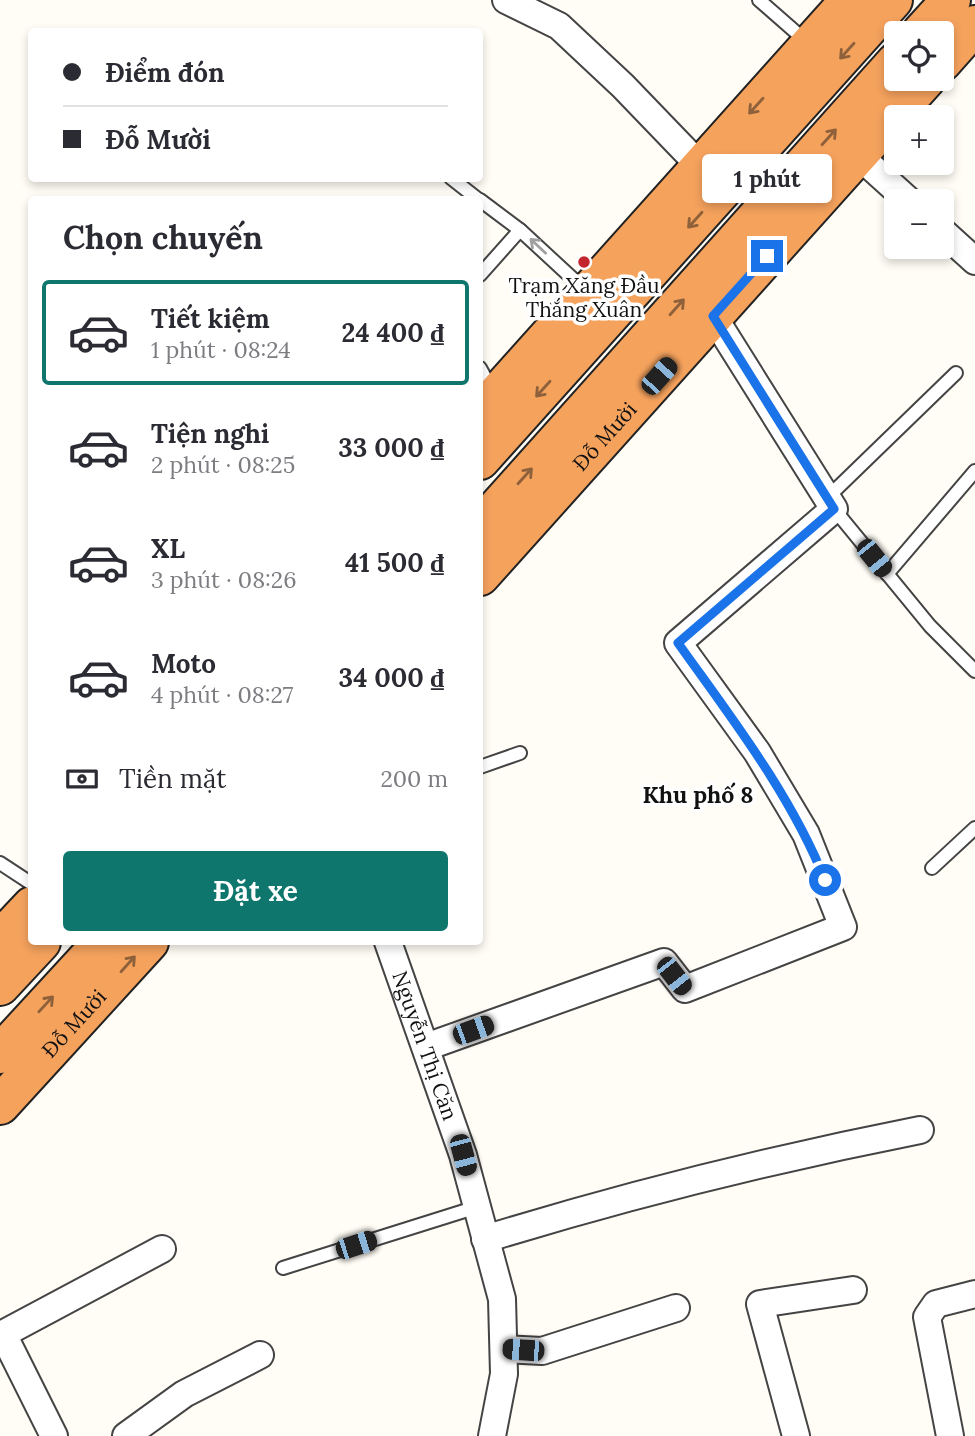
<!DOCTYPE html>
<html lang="vi">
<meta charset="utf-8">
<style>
:root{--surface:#fff;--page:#f2f2f3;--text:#2b2b33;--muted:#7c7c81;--line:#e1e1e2;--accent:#0f766e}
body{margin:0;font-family:Lora,serif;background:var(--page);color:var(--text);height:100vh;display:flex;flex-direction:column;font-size:26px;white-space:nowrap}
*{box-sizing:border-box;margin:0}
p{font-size:23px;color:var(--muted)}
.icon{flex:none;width:38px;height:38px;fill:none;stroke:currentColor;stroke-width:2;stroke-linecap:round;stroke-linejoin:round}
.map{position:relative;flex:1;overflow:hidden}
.details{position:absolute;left:28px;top:196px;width:455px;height:749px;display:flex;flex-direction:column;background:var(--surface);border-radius:7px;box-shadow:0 4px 10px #0003}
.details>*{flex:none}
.top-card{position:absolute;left:28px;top:28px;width:455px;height:154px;border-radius:7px;box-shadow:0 4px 10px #0003;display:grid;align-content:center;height:154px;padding:0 35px;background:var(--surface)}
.tools{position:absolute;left:884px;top:21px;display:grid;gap:14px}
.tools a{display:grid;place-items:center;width:70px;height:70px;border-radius:7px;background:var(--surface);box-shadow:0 4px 10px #0003;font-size:35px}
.end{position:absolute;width:32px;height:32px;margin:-16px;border:9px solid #1a73e8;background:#fff;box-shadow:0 0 0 4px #fff}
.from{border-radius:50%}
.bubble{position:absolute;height:49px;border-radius:7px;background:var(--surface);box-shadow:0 4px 10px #0003;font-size:23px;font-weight:700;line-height:49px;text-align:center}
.car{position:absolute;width:21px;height:42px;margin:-21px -10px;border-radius:9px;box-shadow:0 0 5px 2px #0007;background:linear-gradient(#222 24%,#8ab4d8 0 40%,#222 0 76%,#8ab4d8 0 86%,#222 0)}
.top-card b{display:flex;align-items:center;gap:24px;height:66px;font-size:26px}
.top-card b+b{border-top:2px solid var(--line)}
.top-card i{width:18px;height:18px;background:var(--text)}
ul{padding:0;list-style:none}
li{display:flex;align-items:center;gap:21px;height:105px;margin:0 14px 10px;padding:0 21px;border:4px solid transparent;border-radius:7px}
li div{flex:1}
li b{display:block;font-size:26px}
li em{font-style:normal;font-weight:700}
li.on{border-color:var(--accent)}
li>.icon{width:63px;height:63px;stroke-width:1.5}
h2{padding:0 35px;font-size:32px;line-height:84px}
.pay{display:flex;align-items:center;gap:18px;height:77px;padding:0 35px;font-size:26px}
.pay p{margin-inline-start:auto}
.cta{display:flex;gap:14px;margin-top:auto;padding:14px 35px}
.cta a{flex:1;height:80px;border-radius:7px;background:var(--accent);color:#fff;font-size:28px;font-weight:700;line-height:80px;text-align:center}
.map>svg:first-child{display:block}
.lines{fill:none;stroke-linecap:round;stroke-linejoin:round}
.lane-casing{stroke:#444;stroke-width:16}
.street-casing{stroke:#444;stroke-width:30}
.highway-casing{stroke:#222;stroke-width:42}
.lane{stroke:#fff;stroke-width:12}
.street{stroke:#fff;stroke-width:26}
.highway{stroke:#f5a25d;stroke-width:38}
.oneway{stroke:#8e613b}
.oneway2{stroke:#a0a0a0}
.route{stroke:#1a73e8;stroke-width:9}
.poi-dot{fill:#c4262e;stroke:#fff;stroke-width:2.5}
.labels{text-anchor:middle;stroke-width:7;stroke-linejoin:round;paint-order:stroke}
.poi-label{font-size:21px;fill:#111;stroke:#fff}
.street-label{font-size:21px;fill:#111;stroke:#fff}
.neighbourhood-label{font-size:23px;font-weight:bold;fill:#111;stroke:#fff}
</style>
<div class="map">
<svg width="975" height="1436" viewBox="0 0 975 1436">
<rect width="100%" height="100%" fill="#fffdf5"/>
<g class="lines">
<g class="lane-casing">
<g id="lane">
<polyline points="759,0 807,42"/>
<polyline points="451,178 479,200"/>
<polyline points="480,200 520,230"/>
<polyline points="480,275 520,230 585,290"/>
<polyline points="480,368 493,392"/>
<polyline points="826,499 956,373"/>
<polyline points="834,509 930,626 975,671"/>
<polyline points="887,574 975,471"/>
<polyline points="480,767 520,753"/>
<polyline points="0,863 32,884"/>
<polyline points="932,868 975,828"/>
<polyline points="283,1268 477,1207"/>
</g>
</g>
<g class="street-casing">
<g id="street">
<polyline points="506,0 559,26 623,86 701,167"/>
<polyline points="858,155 909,201"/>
<polyline points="942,231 975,261"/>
<path id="s1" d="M388 942 463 1155 502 1299 504 1374 492 1436"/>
<polyline points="426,1047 664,962 685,989 843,927 806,834 757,752 678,643 834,509 713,316"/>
<path d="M485 1239C628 1195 773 1159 920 1130"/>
<polyline points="3,1334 162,1249"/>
<polyline points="0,1336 3,1334 54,1436"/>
<polyline points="504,1349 542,1351 676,1308"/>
<polyline points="126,1436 184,1394 260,1355"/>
<polyline points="796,1436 760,1304 853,1290"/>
<polyline points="950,1436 927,1317 936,1304 975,1294"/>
</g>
</g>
<g class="highway-casing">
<g id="highway">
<polyline points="921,33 951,0"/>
<polyline points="942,62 975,25"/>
<polyline points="480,413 850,0"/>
<polyline points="480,460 893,0"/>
<polyline points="480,527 896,62"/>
<path id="s2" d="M480 576 926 79"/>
<polyline points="0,940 32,906"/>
<polyline points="0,986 41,942"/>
<polyline points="0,1054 103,942"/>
<path id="s3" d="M0 1105 149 942"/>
</g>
</g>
<use href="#lane" class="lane"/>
<use href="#street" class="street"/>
<use href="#highway" class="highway"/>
</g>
<defs><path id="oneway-shaft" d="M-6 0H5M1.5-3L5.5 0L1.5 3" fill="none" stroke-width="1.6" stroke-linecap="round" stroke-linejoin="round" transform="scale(1.75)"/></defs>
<g class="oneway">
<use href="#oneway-shaft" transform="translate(847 51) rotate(132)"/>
<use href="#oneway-shaft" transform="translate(756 106) rotate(132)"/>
<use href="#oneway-shaft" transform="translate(829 137) rotate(-48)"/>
<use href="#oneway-shaft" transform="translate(695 220) rotate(132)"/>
<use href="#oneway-shaft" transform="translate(677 307) rotate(-48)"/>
<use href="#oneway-shaft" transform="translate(543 389) rotate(132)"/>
<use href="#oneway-shaft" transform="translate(525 476) rotate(-48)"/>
<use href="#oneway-shaft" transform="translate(128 964) rotate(-48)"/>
<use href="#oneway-shaft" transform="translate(46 1004) rotate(-47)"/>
</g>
<use class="oneway2" href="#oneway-shaft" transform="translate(538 246) rotate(-137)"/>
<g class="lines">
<path class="route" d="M767 256 713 316 834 509 678 643C732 719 790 793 825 880"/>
</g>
<circle class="poi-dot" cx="584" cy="262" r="7"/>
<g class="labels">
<g class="poi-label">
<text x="584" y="293">Trạm Xăng Đầu<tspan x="584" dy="24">Thắng Xuân</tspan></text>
</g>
<g class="street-label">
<text dy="7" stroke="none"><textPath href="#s2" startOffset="187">Đỗ Mười</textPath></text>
<text dy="7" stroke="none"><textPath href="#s3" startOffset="110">Đỗ Mười</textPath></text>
<text dy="7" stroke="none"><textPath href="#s1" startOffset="110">Nguyễn Thị Căn</textPath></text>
</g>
<g class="neighbourhood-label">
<text x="698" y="803">Khu phố 8</text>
</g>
</g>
</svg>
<div class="tools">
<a><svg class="icon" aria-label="locate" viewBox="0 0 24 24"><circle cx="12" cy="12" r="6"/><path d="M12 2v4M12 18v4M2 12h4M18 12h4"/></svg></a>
<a>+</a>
<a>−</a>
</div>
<i class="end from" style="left:825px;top:880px"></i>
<i class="end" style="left:767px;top:256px"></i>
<div class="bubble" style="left:702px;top:154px;width:130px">1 phút</div>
<i class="car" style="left:659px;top:376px;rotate:42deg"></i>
<i class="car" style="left:874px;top:558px;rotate:141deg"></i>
<i class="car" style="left:674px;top:976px;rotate:142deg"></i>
<i class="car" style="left:473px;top:1030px;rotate:70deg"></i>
<i class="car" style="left:463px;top:1155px;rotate:165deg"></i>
<i class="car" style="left:356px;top:1245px;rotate:72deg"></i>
<i class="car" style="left:523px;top:1350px;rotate:274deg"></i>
<div class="top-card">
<b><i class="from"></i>Điểm đón</b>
<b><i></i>Đỗ Mười</b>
</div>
<section class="details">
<h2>Chọn chuyến</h2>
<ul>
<li class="on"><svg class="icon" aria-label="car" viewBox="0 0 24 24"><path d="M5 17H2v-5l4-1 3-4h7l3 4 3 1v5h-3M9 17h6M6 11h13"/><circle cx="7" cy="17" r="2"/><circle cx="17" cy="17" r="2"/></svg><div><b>Tiết kiệm</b><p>1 phút · 08:24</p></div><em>24 400 ₫</em></li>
<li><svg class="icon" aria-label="car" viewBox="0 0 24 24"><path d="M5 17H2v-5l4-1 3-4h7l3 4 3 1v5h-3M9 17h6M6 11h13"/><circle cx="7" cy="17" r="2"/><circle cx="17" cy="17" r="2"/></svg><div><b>Tiện nghi</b><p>2 phút · 08:25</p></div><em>33 000 ₫</em></li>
<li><svg class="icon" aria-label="car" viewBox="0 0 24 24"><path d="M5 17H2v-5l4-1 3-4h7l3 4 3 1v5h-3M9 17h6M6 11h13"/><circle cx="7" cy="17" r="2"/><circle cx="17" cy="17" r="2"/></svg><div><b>XL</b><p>3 phút · 08:26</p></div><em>41 500 ₫</em></li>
<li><svg class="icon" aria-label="car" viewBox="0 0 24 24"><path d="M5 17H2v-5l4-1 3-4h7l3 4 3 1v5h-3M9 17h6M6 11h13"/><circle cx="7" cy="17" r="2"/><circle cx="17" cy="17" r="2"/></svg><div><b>Moto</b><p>4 phút · 08:27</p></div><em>34 000 ₫</em></li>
</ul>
<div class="pay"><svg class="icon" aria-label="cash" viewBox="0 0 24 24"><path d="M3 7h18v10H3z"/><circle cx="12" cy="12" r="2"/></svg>Tiền mặt<p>200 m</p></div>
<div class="cta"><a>Đặt xe</a></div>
</section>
</div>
